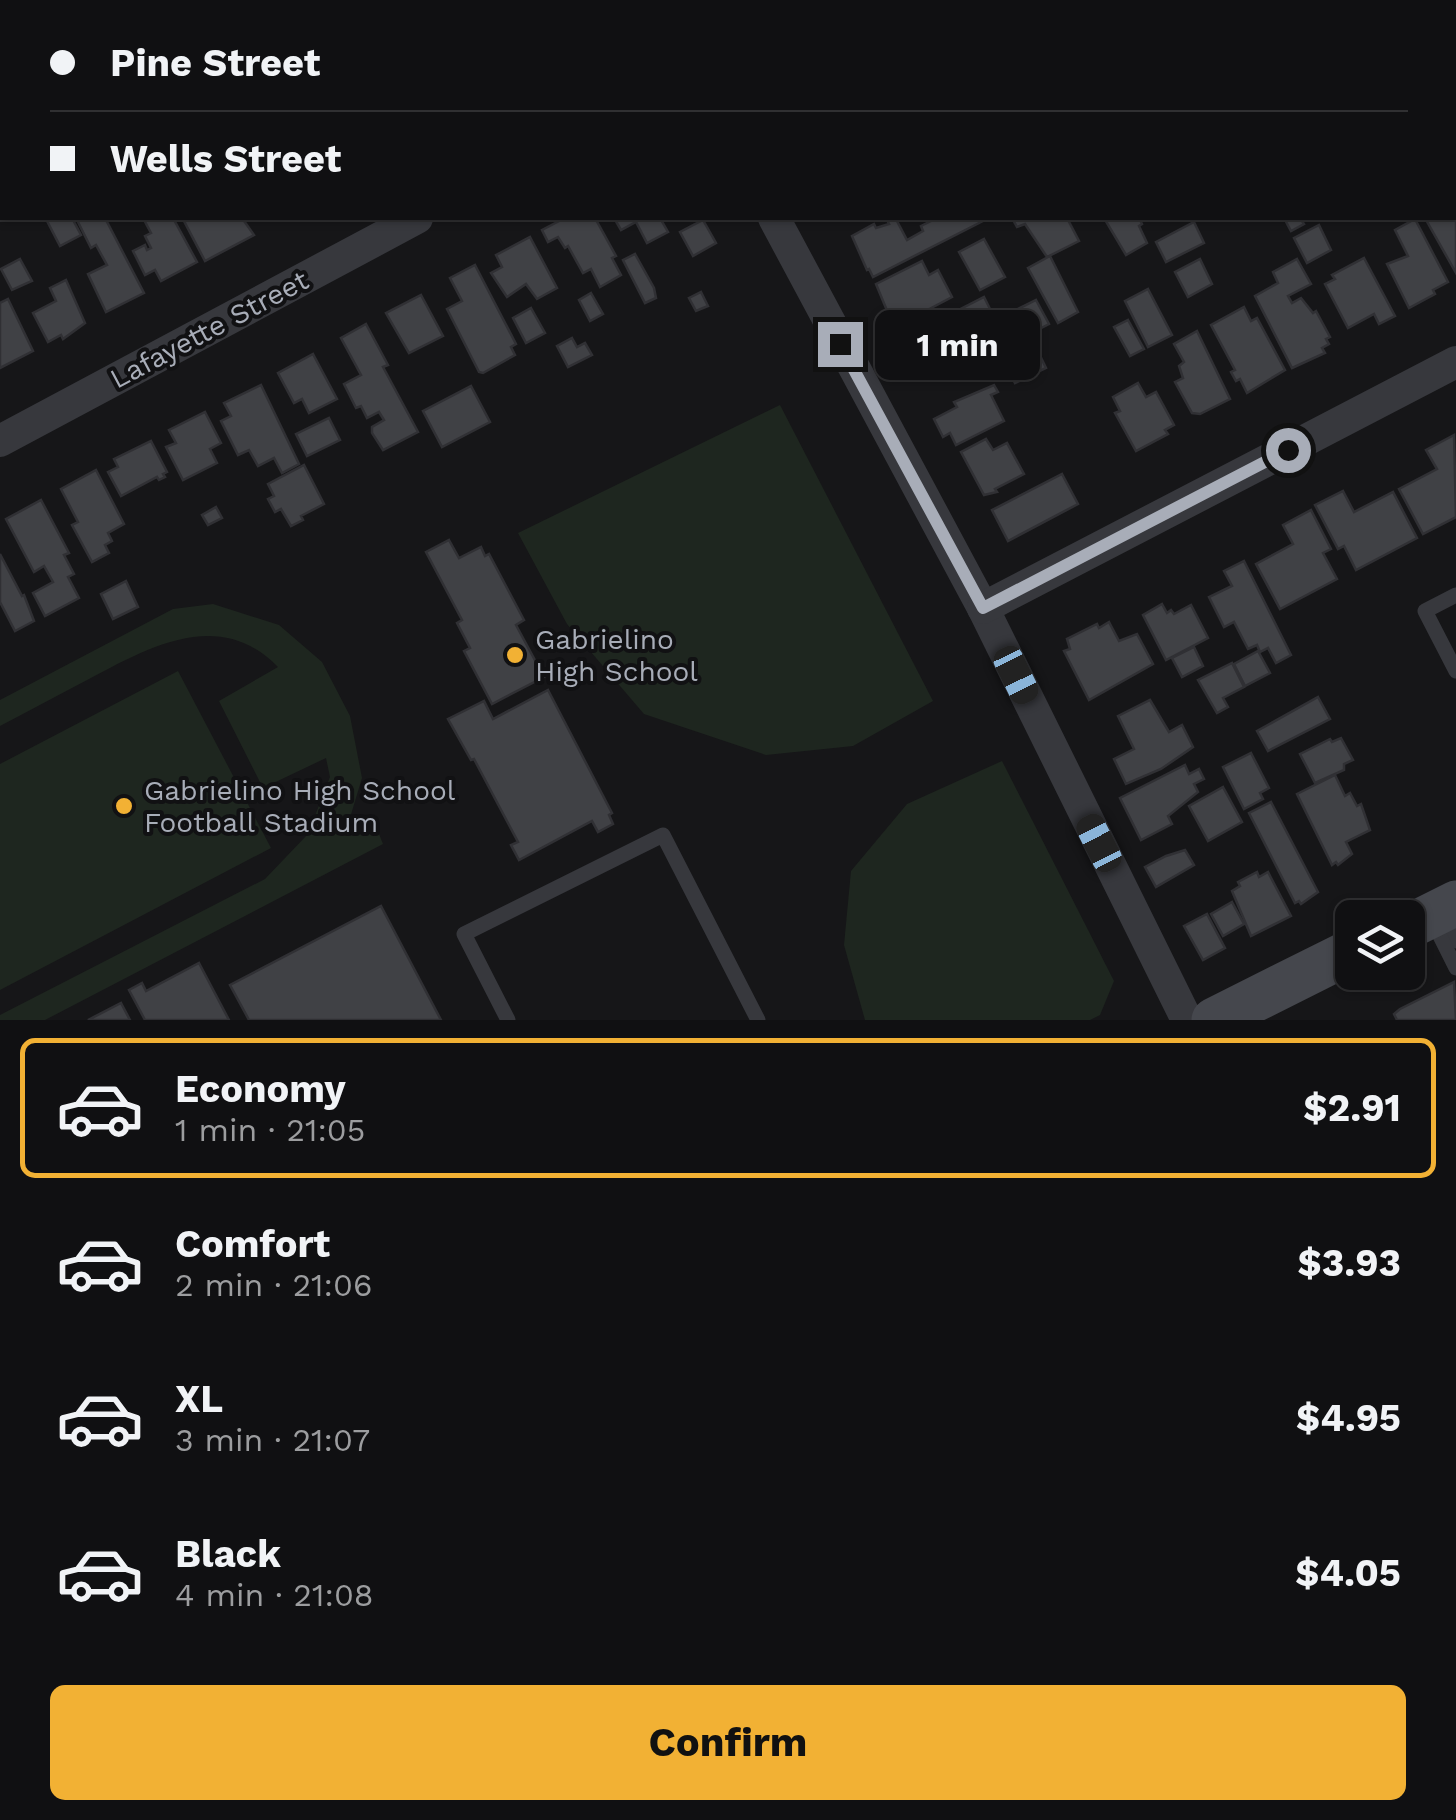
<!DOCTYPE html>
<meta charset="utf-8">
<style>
:root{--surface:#101012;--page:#1e1e20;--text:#f1f3f6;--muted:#9c9d9f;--line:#303032;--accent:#f2b134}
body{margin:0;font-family:"Work Sans",sans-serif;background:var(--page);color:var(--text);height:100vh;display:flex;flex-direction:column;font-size:38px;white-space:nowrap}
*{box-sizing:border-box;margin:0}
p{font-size:32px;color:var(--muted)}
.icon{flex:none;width:55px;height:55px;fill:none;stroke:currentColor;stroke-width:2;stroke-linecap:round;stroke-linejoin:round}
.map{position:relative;height:1020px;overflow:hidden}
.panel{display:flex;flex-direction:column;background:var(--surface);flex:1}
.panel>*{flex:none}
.banner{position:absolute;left:0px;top:0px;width:1458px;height:220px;box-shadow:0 2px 8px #0004,0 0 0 2px var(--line);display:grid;align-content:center;height:220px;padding:0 50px;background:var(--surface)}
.fabs{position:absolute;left:1335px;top:900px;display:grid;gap:20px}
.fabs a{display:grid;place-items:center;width:90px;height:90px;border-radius:15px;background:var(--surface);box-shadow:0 2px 8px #0004,0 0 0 2px var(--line);font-size:50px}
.end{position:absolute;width:45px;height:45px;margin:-22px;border:12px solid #a8adb8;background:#111;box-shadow:0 0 0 5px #111}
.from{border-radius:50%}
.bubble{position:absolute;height:70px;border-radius:15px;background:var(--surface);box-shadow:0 2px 8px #0004,0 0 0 2px var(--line);font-size:32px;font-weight:700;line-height:70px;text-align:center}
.car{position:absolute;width:30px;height:60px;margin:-30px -15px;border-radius:12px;box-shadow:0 0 8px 2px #0007;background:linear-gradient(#222 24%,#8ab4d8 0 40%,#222 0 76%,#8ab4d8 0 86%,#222 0)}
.banner b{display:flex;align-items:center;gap:35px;height:95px;font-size:38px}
.banner b+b{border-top:2px solid var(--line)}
.banner i{width:25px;height:25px;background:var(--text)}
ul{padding:18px 0 0;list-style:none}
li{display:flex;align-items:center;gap:30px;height:140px;margin:0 20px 15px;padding:0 30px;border:5px solid transparent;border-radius:15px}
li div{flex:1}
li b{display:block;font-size:38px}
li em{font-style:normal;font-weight:700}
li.on{border-color:var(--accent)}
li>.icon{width:90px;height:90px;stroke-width:1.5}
.cta{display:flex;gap:20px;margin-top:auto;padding:20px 50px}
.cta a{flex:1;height:115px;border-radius:15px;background:var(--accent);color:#111;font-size:40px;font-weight:700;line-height:115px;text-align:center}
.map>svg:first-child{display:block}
.green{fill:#1e261f}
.building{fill:#404145;stroke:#303034;stroke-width:2.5}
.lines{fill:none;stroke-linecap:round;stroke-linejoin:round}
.lane{stroke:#37383d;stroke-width:15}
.street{stroke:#37383d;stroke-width:32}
.secondary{stroke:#45474d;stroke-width:45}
.route{stroke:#a8adb8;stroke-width:12}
.poi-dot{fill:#f2b134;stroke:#111113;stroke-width:4}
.labels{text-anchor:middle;stroke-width:8;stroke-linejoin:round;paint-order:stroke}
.street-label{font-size:28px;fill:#a8adb8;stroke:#111113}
.poi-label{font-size:28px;fill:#a8adb8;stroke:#111113;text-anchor:start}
</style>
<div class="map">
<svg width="1456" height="1020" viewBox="0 0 1456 1020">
<rect width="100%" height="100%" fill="#161618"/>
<g class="green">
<polygon points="780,405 933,701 853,746 766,755 644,714 567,624 518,533"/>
<path d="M213 604 279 625 322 662 350 716 362 778 346 831 373 819 383 844 45 1020H0V1015L265 879 308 834 330 777 326 758 263 788 219 701 278 667C220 607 149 647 89 679 59 695 30 710 0 726V700L173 609Z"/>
<polygon points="178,671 271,848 0,990 0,764"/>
<polygon points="1002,761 1114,981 1100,1015 1090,1020 865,1020 844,945 851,871 907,804"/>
</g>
<g class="building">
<polygon points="149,0 203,0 204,2 151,2"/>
<polygon points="217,0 268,0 269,2 218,2"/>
<polygon points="559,0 609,0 610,2 560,2"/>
<polygon points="727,0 765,0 766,2 723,2"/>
<polygon points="787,0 830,0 831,2 782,2"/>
<polygon points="906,0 951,0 952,2 908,2"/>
<polygon points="962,0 1015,0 1017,2 963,2"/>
<polygon points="1421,0 1456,0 1456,34 1455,2 1416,2"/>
<polygon points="1456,195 1456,273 1425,218 1455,218"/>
<polygon points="72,218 81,235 60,246 46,219"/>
<polygon points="76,218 105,218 144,293 106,312 88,274 107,265 96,245 91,248"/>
<polygon points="143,218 173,218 197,262 161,281 155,270 145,275 133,251 145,245 147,250 151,248 145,236 151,233"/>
<polygon points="191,218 242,218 254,235 205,261 184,221"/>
<polygon points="565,218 595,218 616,256 612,258 621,275 600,287 591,269 583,273 568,246 565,248 558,237 548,242 542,230"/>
<polygon points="614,218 660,218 668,232 647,243 636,222 621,230"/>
<polygon points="886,218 903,218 897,221 907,240 923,231 921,226 937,218 987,219 873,277 869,269 867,270 852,236 874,224 876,228 889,224"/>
<polygon points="1012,218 1067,218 1079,241 1047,257 1025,224 1017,227"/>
<polygon points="1104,218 1139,218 1142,224 1139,226 1147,243 1126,255"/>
<polygon points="1284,218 1300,218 1304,224 1291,231"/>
<polygon points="1415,219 1448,282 1433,290 1435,294 1409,308 1387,264 1408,256 1395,230"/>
<polygon points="703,220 716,243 693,256 680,232"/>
<polygon points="1194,222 1204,243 1166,262 1156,242"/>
<polygon points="1319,225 1331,250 1307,263 1294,238"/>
<polygon points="530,237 557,288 537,299 526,284 507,297 491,273 502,267 496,255"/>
<polygon points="984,239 1005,277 980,290 959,252"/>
<polygon points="635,254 654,288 656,298 645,303 623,260"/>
<polygon points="1050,256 1078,312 1058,323 1028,268"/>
<polygon points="1364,258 1395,316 1379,324 1374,314 1348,328 1325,284 1335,279 1332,275"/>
<polygon points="20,259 32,281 12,290 1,269"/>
<polygon points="1200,259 1212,284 1188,297 1175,272"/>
<polygon points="1297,259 1311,284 1288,296 1292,303 1301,298 1313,313 1316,311 1330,337 1326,339 1329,344 1322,348 1325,353 1292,368 1255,296 1278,283 1273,272"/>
<polygon points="922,261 929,275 938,270 952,297 901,324 896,323 890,312 888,313 876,284"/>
<polygon points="475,265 516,344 511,347 515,355 483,373 479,372 447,309 462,301 450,278"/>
<polygon points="66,280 85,323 63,339 61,335 48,342 33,313 56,301 50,288"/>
<polygon points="1148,289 1172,335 1148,347 1125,301"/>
<polygon points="701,292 708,306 696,311 689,298"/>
<polygon points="591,293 603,314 590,321 579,300"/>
<polygon points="421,295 443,336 409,353 386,313"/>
<polygon points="984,297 996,321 956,342 965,358 926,378 920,368 915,367 902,339"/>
<polygon points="8,299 33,351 0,368 0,303"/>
<polygon points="1036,300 1049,324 1024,337 1011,318 1014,316 1012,312"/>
<polygon points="1244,307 1251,321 1257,318 1285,370 1247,393 1240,379 1236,381 1231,372 1235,370 1211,325"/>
<polygon points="531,308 545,333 526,343 513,318"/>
<polygon points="1003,318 1015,341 995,352 983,329"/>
<polygon points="1128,320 1144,349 1130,356 1114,327"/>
<polygon points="366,324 388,365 383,367 418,432 383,450 372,433 372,427 384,420 379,412 367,418 361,406 356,408 344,384 361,375 341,338"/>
<polygon points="1197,331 1230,399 1200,414 1192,413 1175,382 1183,378 1179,366 1184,362 1174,344"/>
<polygon points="572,338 577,347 585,343 592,355 568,367 557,346"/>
<polygon points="1033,341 1046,368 1015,383 1001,356"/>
<polygon points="313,354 337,399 309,413 302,399 294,403 278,373"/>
<polygon points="1138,383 1146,397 1156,392 1174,425 1165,430 1168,434 1136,451 1115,413 1120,411 1113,397"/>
<polygon points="261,385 299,464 282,473 274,458 258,466 249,450 238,455 221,421 231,416 224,403"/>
<polygon points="994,385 998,392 991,395 1004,421 956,445 950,433 943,437 934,419 957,407 954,402"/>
<polygon points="471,386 490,422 442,447 423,411"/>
<polygon points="205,412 221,443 210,449 217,463 183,480 166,447 176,443 169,430"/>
<polygon points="329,418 340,440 307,456 296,434"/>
<polygon points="1454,435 1456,517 1423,534 1399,489 1437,469 1426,450"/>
<polygon points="986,439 993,450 1007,443 1024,474 995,489 997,492 984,495 961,452"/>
<polygon points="151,441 167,472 163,474 165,477 159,480 157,477 121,496 108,472 118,467 114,459"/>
<polygon points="304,465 324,504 301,516 303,520 291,526 281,509 275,512 268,499 274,496 268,484"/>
<polygon points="96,470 124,524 108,533 112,541 105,545 109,553 92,562 72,525 78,522 61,489"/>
<polygon points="1062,474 1078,504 1008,541 992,510"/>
<polygon points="1343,491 1354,512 1393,492 1417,538 1356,570 1344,546 1338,549 1315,505"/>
<polygon points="41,500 69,553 64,555 74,574 68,577 79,598 45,616 33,593 53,582 44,566 34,572 6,519"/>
<polygon points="216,507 222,518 208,525 202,515"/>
<polygon points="1311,510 1331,549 1323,553 1337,579 1280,609 1256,564 1293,544 1283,525"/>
<polygon points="449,540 459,558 481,547 485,556 489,554 524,620 516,625 544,677 492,704 464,651 470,648 457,623 462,620 426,552"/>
<polygon points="0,554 22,596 24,595 34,621 15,631 0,602"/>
<polygon points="1244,561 1291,655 1276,663 1268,648 1260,652 1257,645 1248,649 1234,622 1224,627 1209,597 1232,586 1224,571"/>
<polygon points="126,581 138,607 113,619 101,594"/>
<polygon points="1162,604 1167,613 1171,610 1174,614 1191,605 1208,638 1166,660 1143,615"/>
<polygon points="1109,622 1119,641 1137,634 1153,664 1089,700 1064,651 1070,649 1067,639 1097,624 1099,628"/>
<polygon points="1194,647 1203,666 1182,677 1172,658"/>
<polygon points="1258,651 1270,673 1245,686 1234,664"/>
<polygon points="1232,663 1244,687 1223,698 1228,707 1217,713 1198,680"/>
<polygon points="548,690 612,813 609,815 613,824 598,832 592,821 519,860 511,845 518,842 474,759 471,760 448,719 484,701 493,719"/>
<polygon points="1318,697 1330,719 1268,751 1257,731"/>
<polygon points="1150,700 1169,732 1182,725 1193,747 1161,769 1126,784 1114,759 1134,749 1118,716"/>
<polygon points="1341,738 1353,760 1344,764 1344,770 1315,783 1300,754 1330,739 1332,742"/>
<polygon points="1251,753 1269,788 1260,793 1263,799 1244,809 1223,767"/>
<polygon points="1185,765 1189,774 1199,769 1204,779 1194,784 1198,792 1168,816 1172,824 1141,840 1120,798"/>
<polygon points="1335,775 1345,796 1350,793 1357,806 1361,804 1370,830 1346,842 1352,854 1338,865 1336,862 1332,865 1297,794"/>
<polygon points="1223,787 1242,822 1208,841 1189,806"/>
<polygon points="1271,802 1318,892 1301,904 1299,901 1295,903 1249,813"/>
<polygon points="1185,850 1194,865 1156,887 1145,867 1166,856"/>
<polygon points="1257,872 1259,877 1268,872 1291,916 1251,936 1232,891 1240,886 1238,882"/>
<polygon points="1232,902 1244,924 1223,936 1211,914"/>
<polygon points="381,906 441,1020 249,1020 230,985"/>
<polygon points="1207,914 1225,948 1203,960 1184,926"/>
<polygon points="199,963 229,1020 145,1020 129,990 142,983 146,991"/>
<polygon points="1454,982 1456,1020 1397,1020 1394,1014 1400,1009"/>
<polygon points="121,1003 130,1020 88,1020"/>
</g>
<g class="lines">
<g class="lane">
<polyline points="1456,595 1425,611 1456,671"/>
<polyline points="1443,915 1456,941"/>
<polyline points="1431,918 1456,968"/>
<polyline points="508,1020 464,934 663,835 758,1020"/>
</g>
<g class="street">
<polyline points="658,0 659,2"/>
<polyline points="1183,2 1187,0"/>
<polyline points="774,218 983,608 1187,1020"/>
<polyline points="0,441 417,218"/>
<polyline points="983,608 1456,362"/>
</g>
<g class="secondary">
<polyline points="1408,927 1456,903"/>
<polyline points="1214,1020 1352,951"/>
</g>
</g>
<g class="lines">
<polyline class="route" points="840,344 983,608 1288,450"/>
</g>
<g class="poi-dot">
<circle cx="515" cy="655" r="10"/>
<circle cx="124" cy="806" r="10"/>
</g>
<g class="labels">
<g class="street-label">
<text transform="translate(209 329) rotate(-28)" y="10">Lafayette Street</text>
</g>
<g class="poi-label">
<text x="535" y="649">Gabrielino<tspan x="535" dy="32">High School</tspan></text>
<text x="144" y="800">Gabrielino High School<tspan x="144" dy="32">Football Stadium</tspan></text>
</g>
</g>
</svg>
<div class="fabs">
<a><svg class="icon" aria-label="layers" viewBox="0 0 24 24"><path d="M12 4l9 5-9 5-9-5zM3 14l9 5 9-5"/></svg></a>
</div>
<i class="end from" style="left:1288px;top:450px"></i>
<i class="end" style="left:840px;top:344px"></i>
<div class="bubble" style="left:875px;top:310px;width:165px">1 min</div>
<i class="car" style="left:1016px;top:675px;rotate:154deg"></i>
<i class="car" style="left:1099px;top:843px;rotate:333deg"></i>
<div class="banner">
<b><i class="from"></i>Pine Street</b>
<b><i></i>Wells Street</b>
</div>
</div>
<section class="panel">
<ul>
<li class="on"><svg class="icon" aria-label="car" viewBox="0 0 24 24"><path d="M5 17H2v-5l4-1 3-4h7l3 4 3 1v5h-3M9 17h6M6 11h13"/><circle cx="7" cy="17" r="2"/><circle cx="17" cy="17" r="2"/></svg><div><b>Economy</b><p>1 min · 21:05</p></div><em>$2.91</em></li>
<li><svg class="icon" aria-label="car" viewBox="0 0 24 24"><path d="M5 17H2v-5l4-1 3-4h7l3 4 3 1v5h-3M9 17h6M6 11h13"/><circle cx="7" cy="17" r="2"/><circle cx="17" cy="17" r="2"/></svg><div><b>Comfort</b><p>2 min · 21:06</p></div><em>$3.93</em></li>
<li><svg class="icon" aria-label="car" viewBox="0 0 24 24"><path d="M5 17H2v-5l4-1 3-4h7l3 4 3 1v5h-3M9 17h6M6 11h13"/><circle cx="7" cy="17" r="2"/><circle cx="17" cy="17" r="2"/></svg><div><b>XL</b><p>3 min · 21:07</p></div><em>$4.95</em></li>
<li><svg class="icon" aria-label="car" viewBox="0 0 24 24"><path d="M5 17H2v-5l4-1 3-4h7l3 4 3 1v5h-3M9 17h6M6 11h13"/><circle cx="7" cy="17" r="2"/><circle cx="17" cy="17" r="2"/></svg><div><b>Black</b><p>4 min · 21:08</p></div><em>$4.05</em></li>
</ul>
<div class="cta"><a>Confirm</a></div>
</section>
